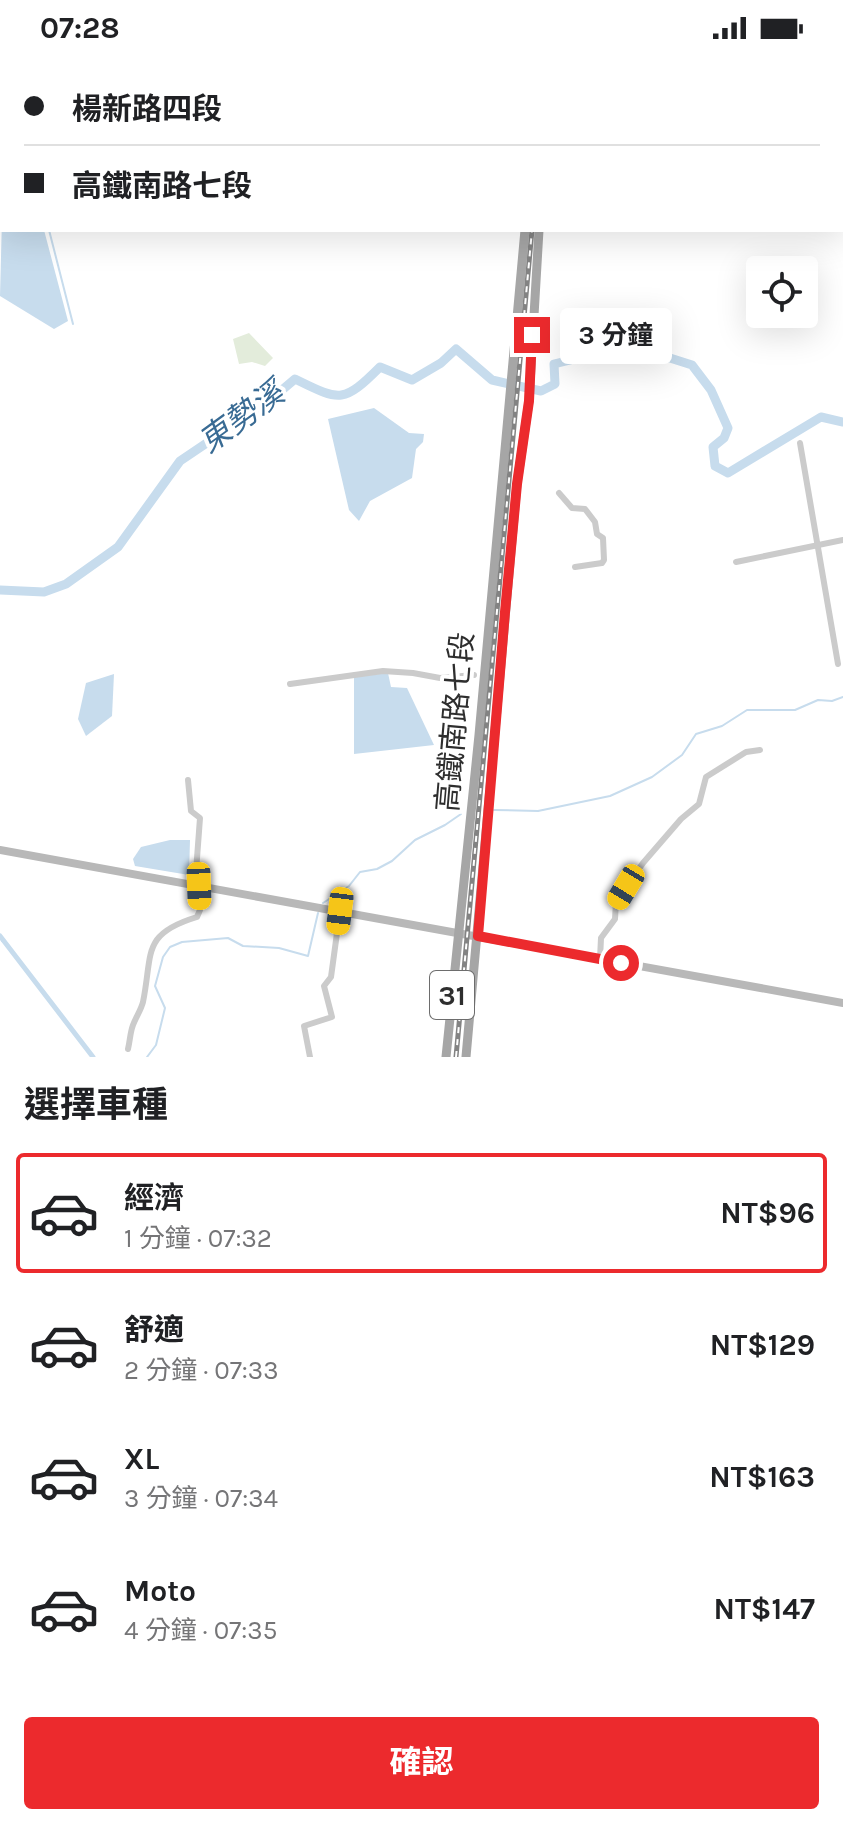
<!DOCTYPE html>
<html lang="zh-TW">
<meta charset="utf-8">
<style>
:root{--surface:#fff;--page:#f2f2f2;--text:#202124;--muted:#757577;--line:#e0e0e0;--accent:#ec2a2d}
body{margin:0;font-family:Karla,"Noto Sans TC",sans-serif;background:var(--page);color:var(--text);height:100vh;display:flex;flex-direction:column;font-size:30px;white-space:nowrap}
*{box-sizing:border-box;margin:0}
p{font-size:26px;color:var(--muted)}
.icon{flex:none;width:44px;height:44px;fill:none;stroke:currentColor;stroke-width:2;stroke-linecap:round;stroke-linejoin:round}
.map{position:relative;height:1001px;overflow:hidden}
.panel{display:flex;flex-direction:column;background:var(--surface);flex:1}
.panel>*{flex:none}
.banner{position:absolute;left:0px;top:0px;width:844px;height:176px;box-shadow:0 8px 32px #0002;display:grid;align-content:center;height:176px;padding:0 24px;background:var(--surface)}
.fabs{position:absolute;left:746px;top:200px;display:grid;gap:16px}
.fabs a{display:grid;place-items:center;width:72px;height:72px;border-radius:8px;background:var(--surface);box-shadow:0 8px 32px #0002;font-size:40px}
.end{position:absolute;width:36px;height:36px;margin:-18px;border:10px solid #ec2a2d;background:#fff;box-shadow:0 0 0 4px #fff}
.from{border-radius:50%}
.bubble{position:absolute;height:56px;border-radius:8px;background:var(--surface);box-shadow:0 8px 32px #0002;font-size:26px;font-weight:700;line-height:56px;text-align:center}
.car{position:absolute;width:24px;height:48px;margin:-24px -12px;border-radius:10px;box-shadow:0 0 6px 2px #0007;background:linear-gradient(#f5c518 24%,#345 0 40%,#f5c518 0 76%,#345 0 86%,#f5c518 0)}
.banner b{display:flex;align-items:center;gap:28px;height:76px;font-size:30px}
.banner b+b{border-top:2px solid var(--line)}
.banner i{width:20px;height:20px;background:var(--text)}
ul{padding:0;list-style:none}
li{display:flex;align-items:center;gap:24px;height:120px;margin:0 16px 12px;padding:0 8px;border:4px solid transparent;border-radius:8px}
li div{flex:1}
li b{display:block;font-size:30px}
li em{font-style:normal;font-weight:700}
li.on{border-color:var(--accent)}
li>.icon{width:72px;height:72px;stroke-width:1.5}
h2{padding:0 24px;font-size:36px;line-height:96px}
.cta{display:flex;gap:16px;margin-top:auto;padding:16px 24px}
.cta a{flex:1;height:92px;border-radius:8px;background:var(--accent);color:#fff;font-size:32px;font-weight:700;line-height:92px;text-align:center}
.status{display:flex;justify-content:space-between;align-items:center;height:56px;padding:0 40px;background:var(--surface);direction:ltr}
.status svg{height:22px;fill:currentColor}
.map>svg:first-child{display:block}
.green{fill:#e3ecdb}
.water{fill:#c7dced}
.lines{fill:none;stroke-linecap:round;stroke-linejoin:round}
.stream{stroke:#c7dced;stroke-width:2}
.canal{stroke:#c7dced;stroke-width:5}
.river{stroke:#c7dced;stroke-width:9}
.street{stroke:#cbcbcb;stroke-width:6}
.secondary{stroke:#b8b8b8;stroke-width:8}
.primary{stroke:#a6a6a6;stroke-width:9}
.rail-casing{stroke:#838383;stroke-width:5}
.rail{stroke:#fff;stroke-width:2;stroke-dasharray:6;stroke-linecap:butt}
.route{stroke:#ec2a2d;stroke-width:10}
.labels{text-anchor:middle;stroke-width:8;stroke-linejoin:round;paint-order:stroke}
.shield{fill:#fff;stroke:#6d6d6d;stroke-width:2}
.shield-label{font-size:28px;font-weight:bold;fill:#2e2e2e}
.street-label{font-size:30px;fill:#2e2e2e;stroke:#fff}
.water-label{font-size:32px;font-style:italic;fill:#396b94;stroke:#fff}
</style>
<div class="status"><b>07:28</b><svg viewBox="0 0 49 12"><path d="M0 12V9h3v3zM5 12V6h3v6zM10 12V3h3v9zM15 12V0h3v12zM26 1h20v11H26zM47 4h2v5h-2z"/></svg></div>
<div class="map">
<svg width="843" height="1001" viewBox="0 0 843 1001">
<rect width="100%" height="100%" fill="#fff"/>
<polygon class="green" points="249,277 273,302 265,310 252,306 239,308 233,283"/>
<g class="water">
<polygon points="2,162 2,174 44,174 68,265 54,273 0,240"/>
<polygon points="374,352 409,377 424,378 423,386 416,393 412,422 370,445 359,465 349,454 328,363"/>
<polygon points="388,617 391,631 407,632 434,689 354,698 354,621"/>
<polygon points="114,618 112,660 86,680 78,663 86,627"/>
<polygon points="170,784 190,784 189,819 135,810 133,803 141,791"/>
</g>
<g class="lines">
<g class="stream">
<polyline points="249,0 249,2"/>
<polyline points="49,174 73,268"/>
<polyline points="494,754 538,755 610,740 652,721 682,699 696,678 722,670 747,654 795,654 818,644 832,645 843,641"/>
<polyline points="323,847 349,830 360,816 377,813 392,805 415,784 445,769 461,758"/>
<polyline points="2,885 3,884"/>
<polyline points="147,1001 156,989 165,952 155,930 163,901 170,891 182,886 228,882 243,890 279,892 308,900 318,857"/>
</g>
<polyline class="canal" points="0,880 93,1001"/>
<path class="river" d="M0 534 44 536 66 528 118 491 180 405 269 345 295 323C340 345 343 348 380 311L412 324 441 307 456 293 492 324 541 335 555 328 554 308 611 294 670 302 692 309 711 334 728 372 724 382 713 391 715 410 728 417 821 361 843 366"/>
<g class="street">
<polyline points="800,387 838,608"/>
<polyline points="559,437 572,452 585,453 595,466 597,478 603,482 604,504 602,507 575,511"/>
<polyline points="736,506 843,484"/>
<polyline points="290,628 383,615 413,617 440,622 474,619"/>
<polyline points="188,724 191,755 200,762 195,829"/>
<polyline points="600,903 601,882 615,863 616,846 643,807 681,763 699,748 706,721 746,696 760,694"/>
<path d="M128 993C130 985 130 977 133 969 136 961 141 954 143 946 153 897 141 878 197 861L200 854 199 830"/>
<polyline points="310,1001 304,970 332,961 324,930 331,921 340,855"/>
</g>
<g class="secondary">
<polyline points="793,0 793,2"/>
<polyline points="24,2 28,0"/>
<polyline points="0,16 2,15"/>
<polyline points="842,107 843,109"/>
<polyline points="0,794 843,947"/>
</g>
<g class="primary">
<polyline points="542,2 542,0"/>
<polyline points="557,2 557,0"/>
<polyline points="446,1001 479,679 525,174"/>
<polyline points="466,1001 517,428 529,345 539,174"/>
</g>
<g class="rail-casing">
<g id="rail">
<polyline points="549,2 549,0"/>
<polyline points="456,1001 532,174"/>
</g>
</g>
<use href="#rail" class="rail"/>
</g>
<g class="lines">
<polyline class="route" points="532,279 529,345 517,428 505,556 478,880 621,907"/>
</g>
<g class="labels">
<rect class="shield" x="430" y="915" width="44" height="48" rx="6"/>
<g class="shield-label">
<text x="452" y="949">31</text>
</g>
<g class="street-label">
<text transform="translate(455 666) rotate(-85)" y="10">高鐵南路七段</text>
</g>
<g class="water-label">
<text transform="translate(241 361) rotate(-36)" y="11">東勢溪</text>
</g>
</g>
</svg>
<div class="fabs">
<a><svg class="icon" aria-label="locate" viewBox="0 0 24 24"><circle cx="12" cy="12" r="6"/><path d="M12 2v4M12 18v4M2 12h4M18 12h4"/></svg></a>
</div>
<i class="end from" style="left:621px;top:907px"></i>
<i class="end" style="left:532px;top:279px"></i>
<div class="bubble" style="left:560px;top:252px;width:112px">3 分鐘</div>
<i class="car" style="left:199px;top:830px;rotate:178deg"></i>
<i class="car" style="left:626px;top:831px;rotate:211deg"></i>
<i class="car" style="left:340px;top:855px;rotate:187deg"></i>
<div class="banner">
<b><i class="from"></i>楊新路四段</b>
<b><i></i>高鐵南路七段</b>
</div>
</div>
<section class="panel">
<h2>選擇車種</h2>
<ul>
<li class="on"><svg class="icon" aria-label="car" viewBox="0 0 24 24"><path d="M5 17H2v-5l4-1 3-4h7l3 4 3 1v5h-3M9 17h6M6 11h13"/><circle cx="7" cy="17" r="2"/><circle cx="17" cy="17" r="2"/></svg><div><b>經濟</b><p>1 分鐘 · 07:32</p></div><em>NT$96</em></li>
<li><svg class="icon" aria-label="car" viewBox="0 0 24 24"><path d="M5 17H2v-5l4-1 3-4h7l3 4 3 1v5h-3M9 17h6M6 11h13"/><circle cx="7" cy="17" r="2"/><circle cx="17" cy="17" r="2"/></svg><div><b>舒適</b><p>2 分鐘 · 07:33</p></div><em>NT$129</em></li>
<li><svg class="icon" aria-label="car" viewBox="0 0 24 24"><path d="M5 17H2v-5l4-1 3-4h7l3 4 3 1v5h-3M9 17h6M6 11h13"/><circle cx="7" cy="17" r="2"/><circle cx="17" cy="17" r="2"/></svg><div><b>XL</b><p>3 分鐘 · 07:34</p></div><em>NT$163</em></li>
<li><svg class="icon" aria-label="car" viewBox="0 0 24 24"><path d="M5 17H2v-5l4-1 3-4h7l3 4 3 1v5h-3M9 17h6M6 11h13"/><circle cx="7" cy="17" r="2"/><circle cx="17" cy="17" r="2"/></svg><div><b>Moto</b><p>4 分鐘 · 07:35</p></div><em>NT$147</em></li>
</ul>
<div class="cta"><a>確認</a></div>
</section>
